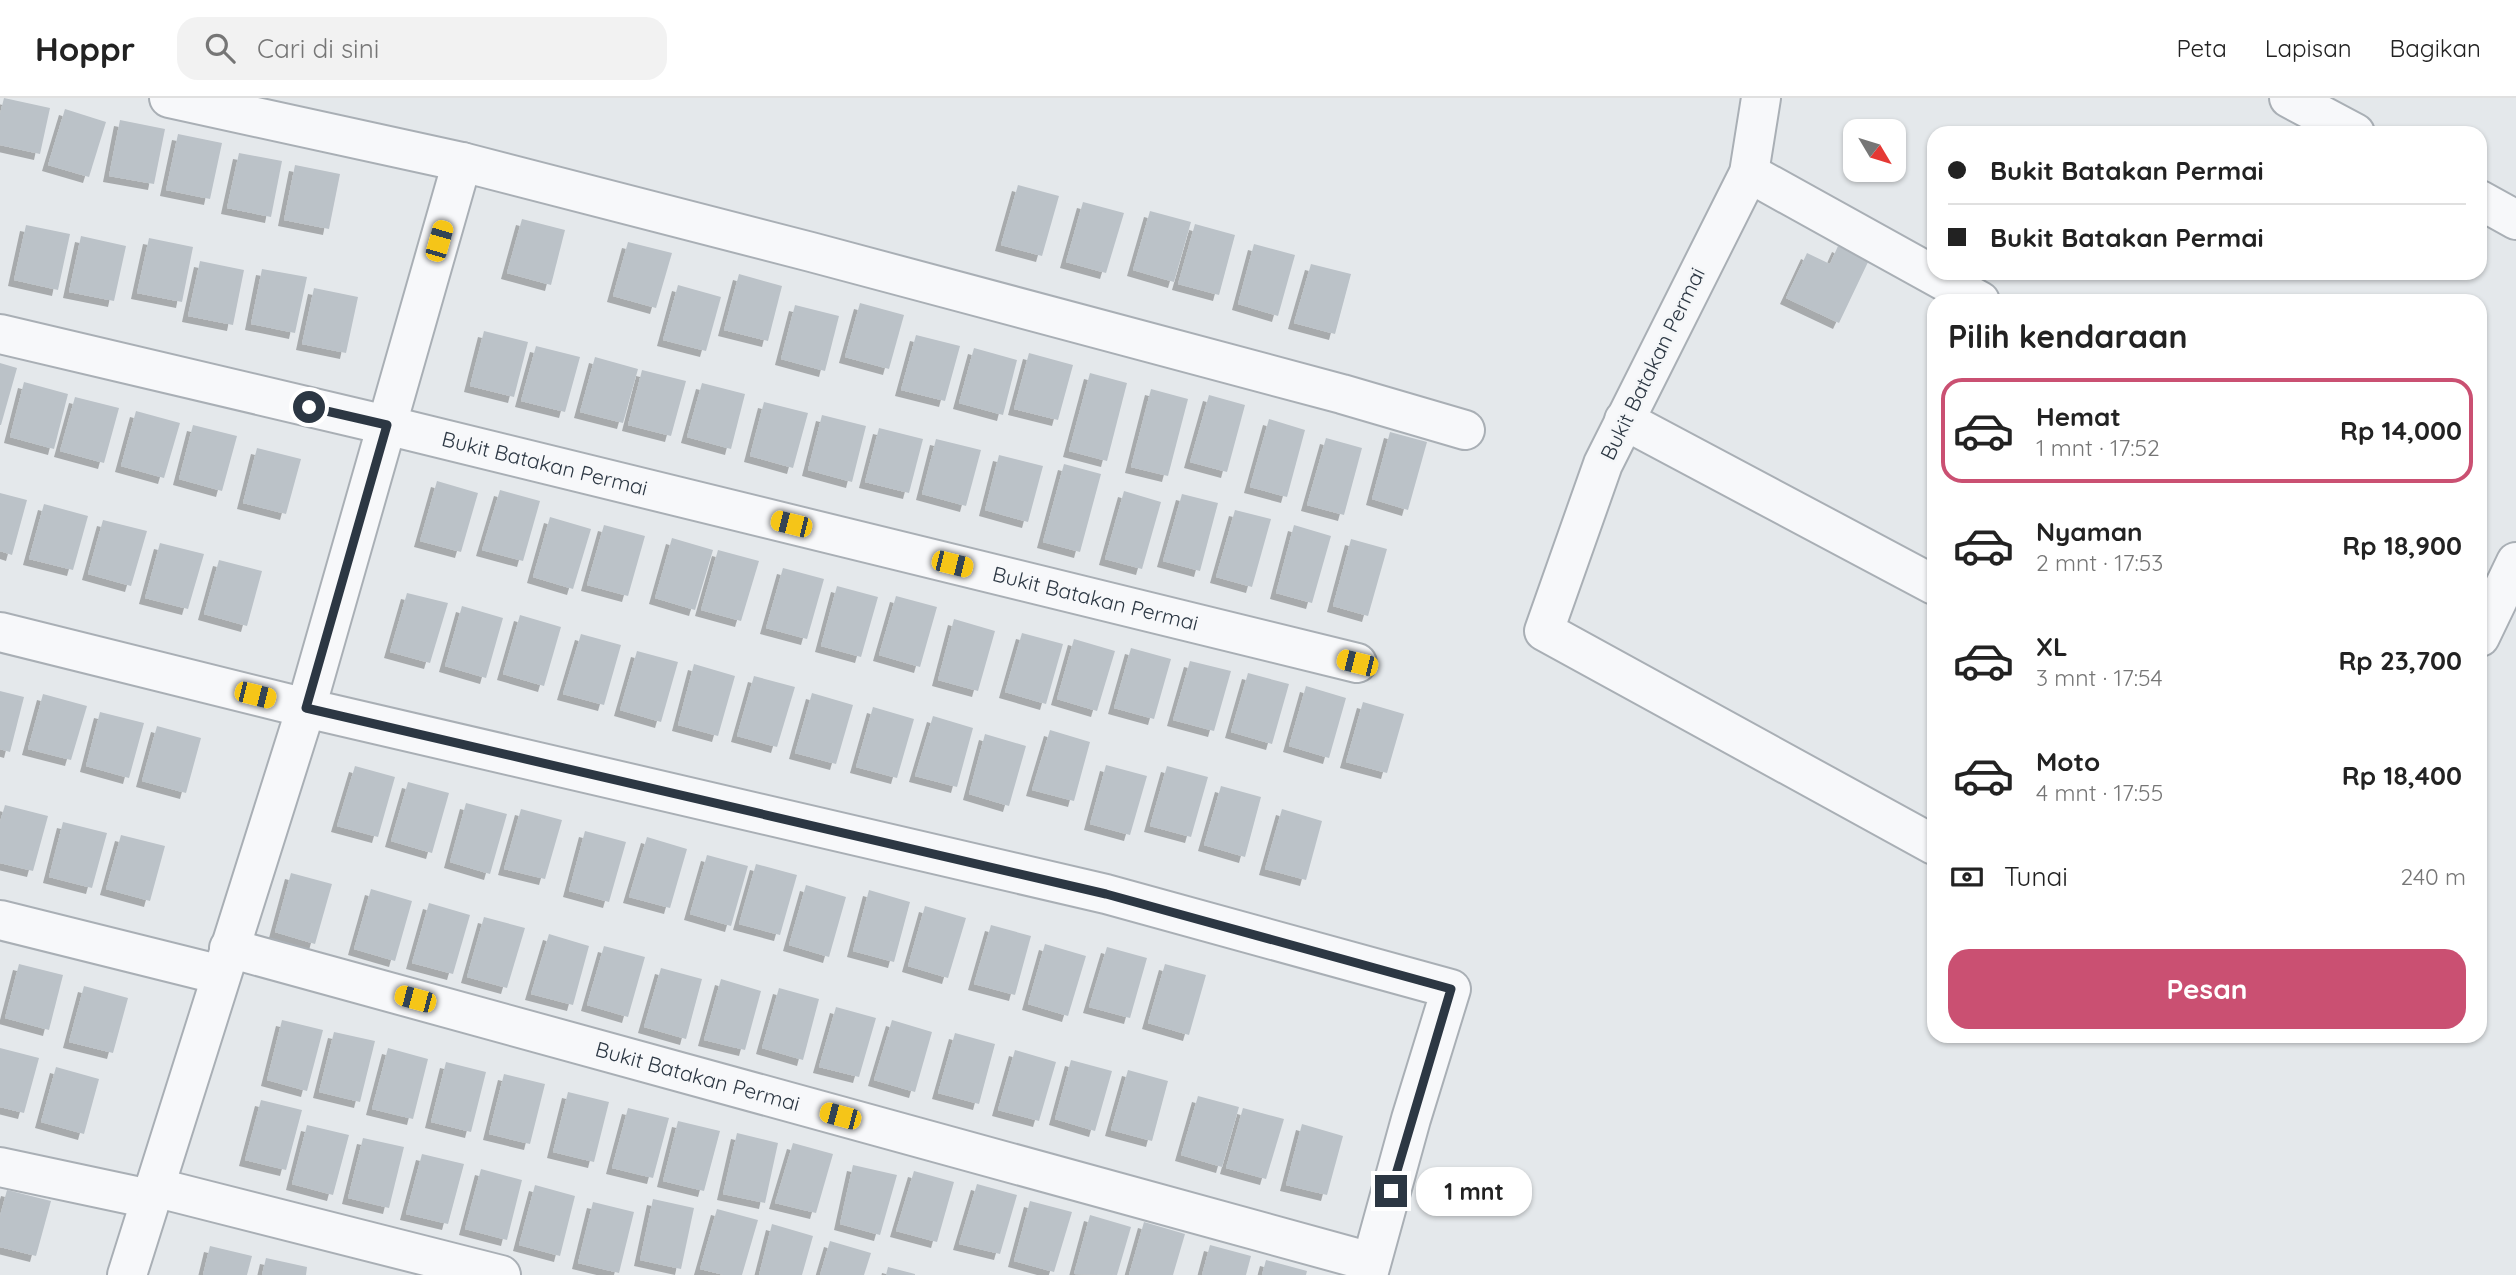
<!DOCTYPE html>
<html lang="id">
<meta charset="utf-8">
<style>
:root{--surface:#fff;--page:#f2f2f2;--text:#222;--muted:#767676;--line:#e0e0e0;--accent:#ca5072}
body{margin:0;font-family:Quicksand,sans-serif;background:var(--page);color:var(--text);height:100vh;display:flex;flex-direction:column;font-size:26px;white-space:nowrap}
*{box-sizing:border-box;margin:0}
p{font-size:23px;color:var(--muted)}
.icon{flex:none;width:38px;height:38px;fill:none;stroke:currentColor;stroke-width:2;stroke-linecap:round;stroke-linejoin:round}
.map{position:relative;flex:1;overflow:hidden}
.side{position:absolute;left:1927px;top:196px;width:560px;height:749px;display:flex;flex-direction:column;background:var(--surface);border-radius:21px;box-shadow:0 2px 5px #0004}
.side>*{flex:none}
.hud{position:absolute;left:1927px;top:28px;width:560px;height:154px;border-radius:21px;box-shadow:0 2px 5px #0004;display:grid;align-content:center;height:154px;padding:0 21px;background:var(--surface)}
.needle{width:46px;rotate:128deg}
.controls{position:absolute;left:1843px;top:21px;display:grid;gap:14px}
.controls a{display:grid;place-items:center;width:63px;height:63px;border-radius:14px;background:var(--surface);box-shadow:0 2px 5px #0004;font-size:35px}
.end{position:absolute;width:32px;height:32px;margin:-16px;border:9px solid #2c3743;background:#fff;box-shadow:0 0 0 4px #fff}
.from{border-radius:50%}
.bubble{position:absolute;height:49px;border-radius:21px;background:var(--surface);box-shadow:0 2px 5px #0004;font-size:23px;font-weight:700;line-height:49px;text-align:center}
.car{position:absolute;width:21px;height:42px;margin:-21px -10px;border-radius:9px;box-shadow:0 0 5px 2px #0007;background:linear-gradient(#f5c518 24%,#345 0 40%,#f5c518 0 76%,#345 0 86%,#f5c518 0)}
.hud b{display:flex;align-items:center;gap:24px;height:66px;font-size:26px}
.hud b+b{border-top:2px solid var(--line)}
.hud i{width:18px;height:18px;background:var(--text)}
ul{padding:0;list-style:none}
li{display:flex;align-items:center;gap:21px;height:105px;margin:0 14px 10px;padding:0 7px;border:4px solid transparent;border-radius:21px}
li div{flex:1}
li b{display:block;font-size:26px}
li em{font-style:normal;font-weight:700}
li.active{border-color:var(--accent)}
li>.icon{width:63px;height:63px;stroke-width:1.5}
h2{padding:0 21px;font-size:32px;line-height:84px}
.pay{display:flex;align-items:center;gap:18px;height:77px;padding:0 21px;font-size:26px}
.pay p{margin-inline-start:auto}
.action{display:flex;gap:14px;margin-top:auto;padding:14px 21px}
.action a{flex:1;height:80px;border-radius:21px;background:var(--accent);color:#fff;font-size:28px;font-weight:700;line-height:80px;text-align:center}
header{display:flex;align-items:center;gap:42px;box-sizing:border-box;height:98px;padding:0 35px;background:var(--surface);border-bottom:2px solid var(--line)}
header strong{font-size:33px}
nav{display:flex;gap:38px;margin-inline-start:auto;font-size:24px}
.search{width:490px;height:63px;background:var(--page);display:flex;align-items:center;gap:18px;box-sizing:border-box;padding:0 24px;border-radius:21px;color:var(--muted);font-size:26px}
.map>svg:first-child{display:block}
.building{fill:#bbc2c8;filter:url(#shadow)}
.lines{fill:none;stroke-linecap:round;stroke-linejoin:round}
.minor-casing{stroke:#a9afb5;stroke-width:42}
.minor{stroke:#f7f8fa;stroke-width:38}
.route{stroke:#2c3743;stroke-width:9}
.labels{text-anchor:middle;stroke-width:5;stroke-linejoin:round;paint-order:stroke}
.street-label{font-size:21px;fill:#2c3743;stroke:#f4f6f8}
</style>
<header>
<strong>Hoppr</strong>
<div class="search"><svg class="icon" aria-label="search" viewBox="0 0 24 24"><circle cx="10" cy="10" r="6"/><path d="M15 15l6 6"/></svg>Cari di sini</div>
<nav><a>Peta</a><a>Lapisan</a><a>Bagikan</a></nav>
</header>
<div class="map">
<svg width="2516" height="1177" viewBox="0 0 2516 1177">
<defs>
<filter id="shadow"><feDropShadow dx="-6" dy="6" stdDeviation="0" flood-color="#0004"/></filter>
</defs>
<rect width="100%" height="100%" fill="#e4e8eb"/>
<g class="building">
<polygon points="4,0 50,10 40,56 0,47 0,16"/>
<polygon points="65,11 106,24 89,79 48,67"/>
<polygon points="120,22 165,31 154,86 109,78"/>
<polygon points="178,36 222,45 210,101 166,92"/>
<polygon points="239,55 282,63 271,119 227,110"/>
<polygon points="295,67 340,76 329,131 284,122"/>
<polygon points="1018,87 1059,98 1042,158 1001,147"/>
<polygon points="1083,104 1124,115 1106,175 1066,164"/>
<polygon points="1150,113 1191,124 1174,184 1133,172"/>
<polygon points="522,121 565,132 551,187 507,175"/>
<polygon points="1195,126 1235,137 1219,197 1178,186"/>
<polygon points="26,127 70,136 58,192 14,182"/>
<polygon points="81,138 126,148 114,203 69,194"/>
<polygon points="149,140 193,149 182,204 137,195"/>
<polygon points="628,144 672,155 656,210 613,198"/>
<polygon points="1254,146 1295,157 1278,218 1238,206"/>
<polygon points="1838,148 1869,162 1839,225 1786,200 1807,155 1830,166"/>
<polygon points="200,163 244,172 233,227 188,218"/>
<polygon points="1311,166 1351,176 1335,236 1294,225"/>
<polygon points="262,171 307,179 295,235 251,226"/>
<polygon points="739,176 782,188 768,243 724,232"/>
<polygon points="678,187 721,199 706,253 663,242"/>
<polygon points="314,190 358,199 346,255 302,246"/>
<polygon points="860,205 904,217 889,271 845,259"/>
<polygon points="795,207 839,218 825,273 781,261"/>
<polygon points="484,233 528,244 514,299 470,288"/>
<polygon points="916,237 960,248 945,303 901,292"/>
<polygon points="536,248 580,259 565,314 521,303"/>
<polygon points="974,250 1017,262 1003,317 959,305"/>
<polygon points="1029,255 1073,267 1058,322 1014,311"/>
<polygon points="595,259 638,271 623,325 580,314"/>
<polygon points="0,265 17,270 1,327 0,327"/>
<polygon points="642,272 686,283 671,338 628,327"/>
<polygon points="1090,275 1127,285 1107,363 1069,353"/>
<polygon points="24,284 68,296 54,351 10,339"/>
<polygon points="702,285 745,296 731,351 687,339"/>
<polygon points="1151,291 1188,301 1168,378 1131,369"/>
<polygon points="1209,297 1245,307 1227,374 1190,364"/>
<polygon points="75,299 119,310 104,365 60,353"/>
<polygon points="764,304 808,315 793,370 750,358"/>
<polygon points="136,313 180,325 164,380 121,368"/>
<polygon points="822,317 866,328 852,384 808,372"/>
<polygon points="1269,321 1305,332 1287,399 1250,389"/>
<polygon points="193,327 237,338 222,393 179,381"/>
<polygon points="879,330 923,341 909,395 865,384"/>
<polygon points="1390,334 1427,344 1408,412 1372,401"/>
<polygon points="1326,340 1362,350 1344,417 1307,407"/>
<polygon points="936,341 981,352 966,408 922,396"/>
<polygon points="257,350 301,361 286,416 243,405"/>
<polygon points="999,357 1043,368 1028,424 985,412"/>
<polygon points="1064,366 1101,376 1080,454 1043,444"/>
<polygon points="437,383 478,395 461,454 420,443"/>
<polygon points="500,392 540,403 523,463 482,452"/>
<polygon points="1124,393 1161,404 1142,471 1105,461"/>
<polygon points="0,395 27,402 12,457 0,453"/>
<polygon points="1182,396 1218,405 1200,473 1163,463"/>
<polygon points="44,406 88,418 73,472 29,461"/>
<polygon points="1235,412 1271,421 1252,489 1216,479"/>
<polygon points="550,419 591,431 573,491 533,479"/>
<polygon points="103,422 147,433 131,488 88,476"/>
<polygon points="604,427 645,438 628,498 587,487"/>
<polygon points="1294,427 1331,438 1312,505 1276,495"/>
<polygon points="672,440 713,452 695,512 655,500"/>
<polygon points="1351,441 1387,451 1368,518 1333,508"/>
<polygon points="160,445 204,456 188,511 145,500"/>
<polygon points="718,452 759,463 741,523 701,512"/>
<polygon points="219,462 262,473 247,528 204,516"/>
<polygon points="783,470 824,481 807,541 766,530"/>
<polygon points="837,488 878,499 861,559 821,548"/>
<polygon points="407,495 448,505 430,565 390,554"/>
<polygon points="896,498 937,509 920,569 879,557"/>
<polygon points="462,508 503,520 486,580 445,568"/>
<polygon points="520,517 561,529 544,588 503,576"/>
<polygon points="954,521 995,533 978,593 938,582"/>
<polygon points="1022,535 1063,546 1046,606 1005,594"/>
<polygon points="581,536 621,547 604,607 563,596"/>
<polygon points="1074,541 1115,553 1097,613 1057,601"/>
<polygon points="1131,550 1171,561 1154,621 1114,610"/>
<polygon points="637,553 678,564 661,624 620,612"/>
<polygon points="1190,563 1231,573 1214,633 1173,622"/>
<polygon points="694,566 735,578 718,638 678,627"/>
<polygon points="1248,575 1289,586 1272,646 1231,634"/>
<polygon points="754,578 795,589 777,649 737,638"/>
<polygon points="1306,588 1346,600 1329,660 1289,648"/>
<polygon points="0,593 24,599 10,654 0,651"/>
<polygon points="812,595 853,607 836,666 795,655"/>
<polygon points="43,596 87,608 71,662 28,651"/>
<polygon points="1363,604 1404,616 1387,675 1346,664"/>
<polygon points="873,609 914,621 897,680 856,669"/>
<polygon points="100,614 144,625 129,680 86,668"/>
<polygon points="933,618 973,630 957,689 915,678"/>
<polygon points="157,628 201,640 186,695 142,683"/>
<polygon points="1050,632 1090,644 1074,703 1032,692"/>
<polygon points="985,636 1026,648 1009,708 969,696"/>
<polygon points="1106,667 1147,678 1130,737 1090,726"/>
<polygon points="355,668 395,679 378,739 337,728"/>
<polygon points="1167,668 1208,679 1191,739 1150,728"/>
<polygon points="408,684 449,695 432,755 391,743"/>
<polygon points="1221,688 1261,699 1245,759 1204,747"/>
<polygon points="466,705 507,716 490,776 450,764"/>
<polygon points="5,707 48,718 33,773 0,765 0,724"/>
<polygon points="521,711 562,722 545,781 504,771"/>
<polygon points="1282,711 1322,723 1306,782 1265,771"/>
<polygon points="63,724 107,735 92,790 49,779"/>
<polygon points="585,733 626,744 609,804 569,793"/>
<polygon points="121,737 165,748 150,803 106,791"/>
<polygon points="647,739 687,751 670,810 629,799"/>
<polygon points="707,757 748,768 731,828 690,816"/>
<polygon points="756,766 797,777 780,837 739,826"/>
<polygon points="291,775 332,786 315,846 275,834"/>
<polygon points="806,787 846,799 829,859 789,847"/>
<polygon points="371,791 412,803 395,863 354,851"/>
<polygon points="869,792 910,804 894,864 853,853"/>
<polygon points="429,805 470,817 453,876 412,865"/>
<polygon points="925,808 966,820 948,880 908,868"/>
<polygon points="484,819 525,830 507,890 467,879"/>
<polygon points="991,827 1031,838 1015,897 974,886"/>
<polygon points="549,836 589,848 573,907 531,896"/>
<polygon points="1045,846 1086,858 1068,918 1028,906"/>
<polygon points="604,848 645,859 628,919 587,907"/>
<polygon points="1107,849 1147,860 1130,920 1089,909"/>
<polygon points="19,866 63,877 49,932 5,920"/>
<polygon points="1165,866 1206,877 1189,937 1148,925"/>
<polygon points="661,870 702,881 686,941 644,929"/>
<polygon points="721,881 761,893 745,952 704,942"/>
<polygon points="84,888 128,900 113,955 69,944"/>
<polygon points="779,890 819,901 803,962 762,950"/>
<polygon points="836,909 876,920 859,979 819,969"/>
<polygon points="282,922 323,932 307,993 267,982"/>
<polygon points="892,922 932,934 915,994 874,982"/>
<polygon points="334,934 375,943 360,1004 319,994"/>
<polygon points="955,935 995,946 979,1006 938,995"/>
<polygon points="0,950 39,960 24,1015 0,1009"/>
<polygon points="388,950 428,961 413,1021 372,1011"/>
<polygon points="1015,952 1056,964 1039,1023 998,1012"/>
<polygon points="1071,962 1112,973 1095,1033 1055,1021"/>
<polygon points="446,964 486,974 471,1034 431,1024"/>
<polygon points="56,969 99,981 84,1036 41,1024"/>
<polygon points="1128,972 1168,983 1152,1043 1111,1032"/>
<polygon points="504,976 545,986 530,1046 489,1036"/>
<polygon points="568,994 609,1004 594,1064 553,1054"/>
<polygon points="1198,998 1239,1009 1222,1069 1181,1057"/>
<polygon points="261,1002 302,1012 286,1072 245,1062"/>
<polygon points="628,1010 669,1020 653,1080 612,1070"/>
<polygon points="1243,1010 1284,1021 1266,1081 1226,1070"/>
<polygon points="678,1023 720,1033 704,1093 663,1083"/>
<polygon points="1302,1026 1343,1038 1327,1097 1286,1087"/>
<polygon points="307,1027 349,1037 333,1097 292,1086"/>
<polygon points="737,1035 778,1045 765,1105 723,1096"/>
<polygon points="363,1040 404,1049 389,1110 348,1100"/>
<polygon points="793,1045 833,1056 816,1115 775,1105"/>
<polygon points="422,1056 464,1066 448,1126 406,1116"/>
<polygon points="853,1067 897,1077 880,1137 840,1126"/>
<polygon points="481,1071 522,1082 507,1142 465,1131"/>
<polygon points="914,1073 954,1084 937,1144 896,1133"/>
<polygon points="977,1086 1017,1097 1000,1156 959,1146"/>
<polygon points="535,1087 575,1098 560,1158 519,1147"/>
<polygon points="7,1092 51,1103 36,1158 0,1149 0,1118"/>
<polygon points="653,1101 694,1110 681,1171 640,1162"/>
<polygon points="1030,1103 1072,1114 1054,1174 1014,1163"/>
<polygon points="593,1104 634,1114 619,1175 578,1165"/>
<polygon points="717,1111 758,1122 742,1177 724,1177 700,1171"/>
<polygon points="1090,1117 1131,1129 1117,1177 1074,1176"/>
<polygon points="1144,1124 1185,1136 1173,1177 1129,1177"/>
<polygon points="772,1126 813,1138 802,1177 759,1177"/>
<polygon points="830,1143 871,1155 864,1177 820,1177"/>
<polygon points="1210,1147 1251,1158 1246,1177 1202,1177"/>
<polygon points="210,1148 252,1158 247,1177 203,1177"/>
<polygon points="266,1160 307,1169 306,1177 262,1177"/>
<polygon points="1266,1162 1307,1173 1306,1177 1262,1177"/>
<polygon points="888,1169 915,1176 915,1177 886,1177"/>
</g>
<g class="lines">
<g class="minor-casing">
<g id="minor">
<polyline points="169,0 462,64 811,154 1342,296 1465,332"/>
<polyline points="1761,0 1749,75 1603,366 1544,533 1934,747"/>
<polyline points="2289,0 2355,35"/>
<polyline points="462,64 306,610 1106,796 1451,891 1411,1021 1368,1177"/>
<polyline points="1749,75 1980,203"/>
<polyline points="2480,102 2516,122"/>
<path id="s1" d="M0 236 386 327 1357 565"/>
<polyline points="1624,322 1934,487"/>
<polyline points="0,534 306,610 127,1177"/>
<polyline points="2480,539 2516,464"/>
<polyline points="0,822 221,877"/>
<path id="s2" d="M229 850 1371 1164"/>
<polyline points="0,1069 150,1101"/>
<polyline points="154,1089 501,1177"/>
</g>
</g>
<use href="#minor" class="minor"/>
</g>
<g class="lines">
<polyline class="route" points="309,309 387,327 306,610 1106,796 1451,891 1391,1093"/>
</g>
<g class="labels">
<g class="street-label">
<text transform="translate(1653 266) rotate(-64)" y="7">Bukit Batakan Permai</text>
<text dy="7" stroke="none"><textPath href="#s1" startOffset="560">Bukit Batakan Permai</textPath></text>
<text dy="7" stroke="none"><textPath href="#s1" startOffset="1127">Bukit Batakan Permai</textPath></text>
<text dy="7" stroke="none"><textPath href="#s2" startOffset="486">Bukit Batakan Permai</textPath></text>
</g>
</g>
</svg>
<div class="controls">
<a><svg class="needle" viewBox="-14 -14 28 28"><path d="M0-13l5 13h-10z" fill="#e53935"/><path d="M0 13l5-13h-10z" fill="#767676"/></svg></a>
</div>
<i class="end from" style="left:309px;top:309px"></i>
<i class="end" style="left:1391px;top:1093px"></i>
<div class="bubble" style="left:1416px;top:1069px;width:116px">1 mnt</div>
<i class="car" style="left:439px;top:143px;rotate:16deg"></i>
<i class="car" style="left:791px;top:426px;rotate:284deg"></i>
<i class="car" style="left:952px;top:466px;rotate:104deg"></i>
<i class="car" style="left:1357px;top:565px;rotate:284deg"></i>
<i class="car" style="left:255px;top:597px;rotate:104deg"></i>
<i class="car" style="left:415px;top:901px;rotate:285deg"></i>
<i class="car" style="left:840px;top:1018px;rotate:285deg"></i>
<div class="hud">
<b><i class="from"></i>Bukit Batakan Permai</b>
<b><i></i>Bukit Batakan Permai</b>
</div>
<section class="side">
<h2>Pilih kendaraan</h2>
<ul>
<li class="active"><svg class="icon" aria-label="car" viewBox="0 0 24 24"><path d="M5 17H2v-5l4-1 3-4h7l3 4 3 1v5h-3M9 17h6M6 11h13"/><circle cx="7" cy="17" r="2"/><circle cx="17" cy="17" r="2"/></svg><div><b>Hemat</b><p>1 mnt · 17:52</p></div><em>Rp 14,000</em></li>
<li><svg class="icon" aria-label="car" viewBox="0 0 24 24"><path d="M5 17H2v-5l4-1 3-4h7l3 4 3 1v5h-3M9 17h6M6 11h13"/><circle cx="7" cy="17" r="2"/><circle cx="17" cy="17" r="2"/></svg><div><b>Nyaman</b><p>2 mnt · 17:53</p></div><em>Rp 18,900</em></li>
<li><svg class="icon" aria-label="car" viewBox="0 0 24 24"><path d="M5 17H2v-5l4-1 3-4h7l3 4 3 1v5h-3M9 17h6M6 11h13"/><circle cx="7" cy="17" r="2"/><circle cx="17" cy="17" r="2"/></svg><div><b>XL</b><p>3 mnt · 17:54</p></div><em>Rp 23,700</em></li>
<li><svg class="icon" aria-label="car" viewBox="0 0 24 24"><path d="M5 17H2v-5l4-1 3-4h7l3 4 3 1v5h-3M9 17h6M6 11h13"/><circle cx="7" cy="17" r="2"/><circle cx="17" cy="17" r="2"/></svg><div><b>Moto</b><p>4 mnt · 17:55</p></div><em>Rp 18,400</em></li>
</ul>
<div class="pay"><svg class="icon" aria-label="cash" viewBox="0 0 24 24"><path d="M3 7h18v10H3z"/><circle cx="12" cy="12" r="2"/></svg>Tunai<p>240 m</p></div>
<div class="action"><a>Pesan</a></div>
</section>
</div>
